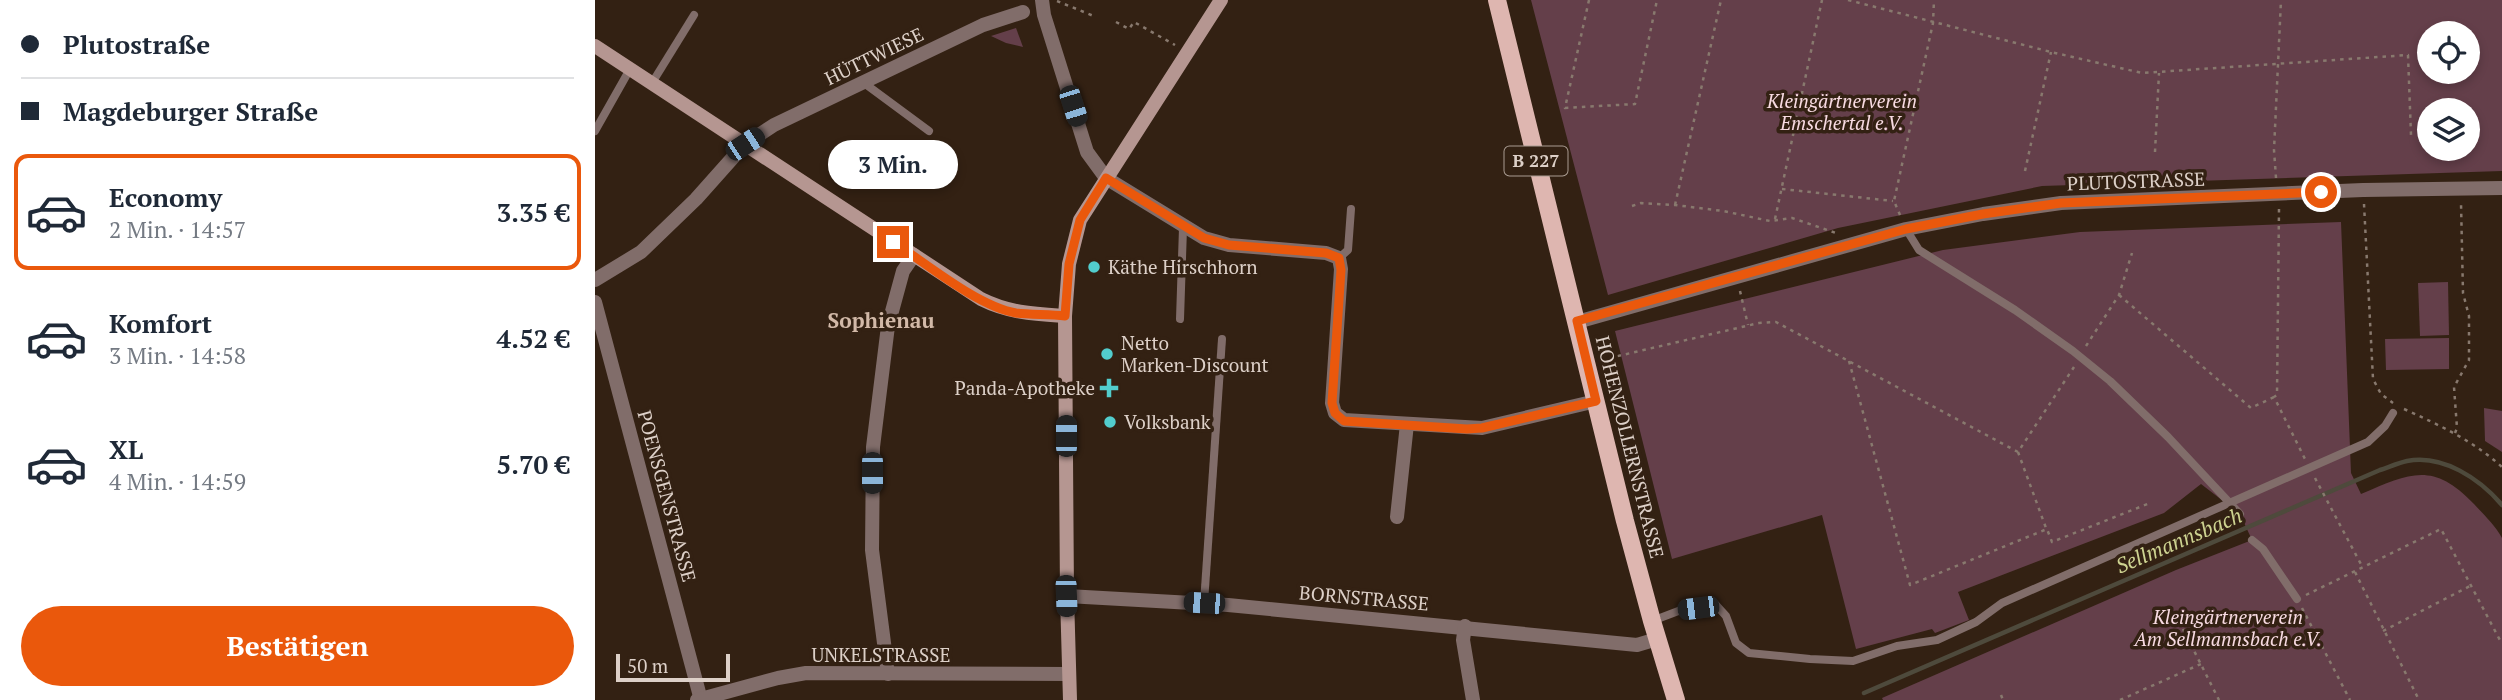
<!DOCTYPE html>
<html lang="de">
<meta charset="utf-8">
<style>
:root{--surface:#fff;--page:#f2f2f3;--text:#1f2937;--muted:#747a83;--line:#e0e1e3;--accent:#ea580c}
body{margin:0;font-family:"PT Serif",serif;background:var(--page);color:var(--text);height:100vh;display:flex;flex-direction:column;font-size:26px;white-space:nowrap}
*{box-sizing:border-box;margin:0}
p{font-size:23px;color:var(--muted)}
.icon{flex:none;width:38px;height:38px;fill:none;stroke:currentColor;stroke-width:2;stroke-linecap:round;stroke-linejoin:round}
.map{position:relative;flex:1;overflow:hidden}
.sheet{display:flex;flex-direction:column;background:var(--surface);width:595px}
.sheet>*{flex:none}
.top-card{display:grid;align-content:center;height:154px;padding:0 21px;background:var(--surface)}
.fabs{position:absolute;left:1822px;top:21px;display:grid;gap:14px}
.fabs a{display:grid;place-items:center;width:63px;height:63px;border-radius:50%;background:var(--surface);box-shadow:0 4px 10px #0003;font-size:35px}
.scale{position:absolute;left:21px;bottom:18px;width:114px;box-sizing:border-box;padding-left:7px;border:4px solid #ddd0c8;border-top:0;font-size:19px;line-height:24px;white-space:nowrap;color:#ddd0c8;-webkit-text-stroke:5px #332113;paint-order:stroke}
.end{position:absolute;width:32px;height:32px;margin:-16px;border:9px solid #ea580c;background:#fff;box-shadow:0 0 0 4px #fff}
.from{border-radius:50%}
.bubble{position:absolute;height:49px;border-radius:24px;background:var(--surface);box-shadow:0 4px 10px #0003;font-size:23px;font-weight:700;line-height:49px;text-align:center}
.car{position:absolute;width:21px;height:42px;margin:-21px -10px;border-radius:9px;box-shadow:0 0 5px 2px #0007;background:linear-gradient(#222 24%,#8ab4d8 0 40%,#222 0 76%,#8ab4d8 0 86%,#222 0)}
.top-card b{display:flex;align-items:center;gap:24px;height:66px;font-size:26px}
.top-card b+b{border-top:2px solid var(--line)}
.top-card i{width:18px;height:18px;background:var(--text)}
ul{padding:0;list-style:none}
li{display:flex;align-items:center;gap:21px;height:116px;margin:0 14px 10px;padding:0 7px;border:4px solid transparent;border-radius:14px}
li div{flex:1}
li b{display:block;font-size:26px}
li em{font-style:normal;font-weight:700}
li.active{border-color:var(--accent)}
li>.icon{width:63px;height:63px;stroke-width:1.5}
.button{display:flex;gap:14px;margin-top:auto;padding:14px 21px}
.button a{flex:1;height:80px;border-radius:42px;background:var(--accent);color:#fff;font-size:28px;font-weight:700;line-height:80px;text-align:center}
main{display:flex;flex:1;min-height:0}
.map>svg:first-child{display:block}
.green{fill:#643f4a;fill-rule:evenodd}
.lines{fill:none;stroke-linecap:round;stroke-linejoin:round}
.stream{stroke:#4e4a3c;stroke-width:4.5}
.path{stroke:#88796e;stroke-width:2.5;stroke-dasharray:3.5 5;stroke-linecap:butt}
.lane{stroke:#816d6a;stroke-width:8}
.street{stroke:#816d6a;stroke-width:14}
.secondary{stroke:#b59691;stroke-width:14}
.primary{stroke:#deb6b0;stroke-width:18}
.route{stroke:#ea580c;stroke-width:9}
.poi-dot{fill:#52cdcd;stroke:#332113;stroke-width:2.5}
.labels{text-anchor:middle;stroke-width:7;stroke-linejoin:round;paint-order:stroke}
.shield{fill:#332113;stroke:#aa9c92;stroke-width:2}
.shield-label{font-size:18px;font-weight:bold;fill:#ddd0c8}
.street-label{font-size:19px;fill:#ddd0c8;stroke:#332113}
.park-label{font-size:19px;font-style:italic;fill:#f8dbe2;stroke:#332113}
.poi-label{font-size:19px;fill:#ddd0c8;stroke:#332113;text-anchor:start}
.neighbourhood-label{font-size:21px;font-weight:bold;fill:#d2b9a8;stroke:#332113}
.water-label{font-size:21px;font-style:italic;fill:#ced391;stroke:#332113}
</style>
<main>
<section class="sheet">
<div class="top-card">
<b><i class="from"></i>Plutostraße</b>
<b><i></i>Magdeburger Straße</b>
</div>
<ul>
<li class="active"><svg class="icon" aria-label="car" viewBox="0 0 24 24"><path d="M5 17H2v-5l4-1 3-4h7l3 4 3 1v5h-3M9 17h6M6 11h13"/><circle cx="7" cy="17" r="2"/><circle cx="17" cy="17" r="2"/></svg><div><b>Economy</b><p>2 Min. · 14:57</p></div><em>3.35 €</em></li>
<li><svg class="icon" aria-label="car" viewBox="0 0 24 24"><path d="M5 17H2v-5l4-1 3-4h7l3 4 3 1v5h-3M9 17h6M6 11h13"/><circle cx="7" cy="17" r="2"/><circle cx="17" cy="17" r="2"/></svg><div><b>Komfort</b><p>3 Min. · 14:58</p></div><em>4.52 €</em></li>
<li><svg class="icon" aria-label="car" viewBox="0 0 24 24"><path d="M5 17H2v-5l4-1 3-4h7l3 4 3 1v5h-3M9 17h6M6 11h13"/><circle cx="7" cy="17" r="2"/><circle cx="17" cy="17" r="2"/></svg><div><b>XL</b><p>4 Min. · 14:59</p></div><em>5.70 €</em></li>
</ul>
<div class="button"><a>Bestätigen</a></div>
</section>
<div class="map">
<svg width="1907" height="700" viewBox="0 0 1907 700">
<rect width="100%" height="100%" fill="#332113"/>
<g class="green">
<path d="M936 0H1907V171L1447 186 1243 228 1013 295ZM1834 33H1872V72H1834ZM1834 110H1872V149H1834Z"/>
<polygon points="421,28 428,47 411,43 396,36"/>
<path d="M1746 222 1756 473 1766 494C1815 473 1838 461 1879 504 1889 515 1900 525 1907 538V700H1288L1287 698 1581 570 1657 540 1645 514 1606 484 1569 513 1363 592 1374 620 1340 633 1337 629 1261 649 1227 515 1077 559 1020 331 1348 250 1485 232Z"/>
<polygon points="1853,282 1854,335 1825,336 1823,283"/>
<polygon points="1854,338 1854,369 1791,370 1790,339"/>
<polygon points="1889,408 1907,411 1907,452 1890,441"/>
</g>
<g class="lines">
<path class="stream" d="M1269 693 1785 470C1794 467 1803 463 1812 461 1848 454 1885 479 1907 505"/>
<g class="path">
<polyline points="994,0 970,108 1040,104 1062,0"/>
<polyline points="1253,0 1456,52 1547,73 1813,55 1816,135"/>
<polyline points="462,1 501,17"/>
<polyline points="521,22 534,29 539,22 580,45"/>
<polyline points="1560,152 1564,73"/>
<polyline points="1430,171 1456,52"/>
<polyline points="1681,178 1679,150 1686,0"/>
<polyline points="1187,189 1298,201"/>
<polyline points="1769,204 1778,379 1786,394 1798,403"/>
<polyline points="1080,205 1126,0"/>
<polyline points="1037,206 1046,203 1080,205 1128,211 1175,221 1197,218 1241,233"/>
<polyline points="1684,209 1682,395 1679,397 1710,459"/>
<polyline points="1305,215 1299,201 1338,23 1339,0"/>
<polyline points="1180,219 1227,0"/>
<polyline points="1145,291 1153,325"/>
<polyline points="1524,295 1656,408 1679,397"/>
<polyline points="1491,346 1524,295 1537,253"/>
<polyline points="1006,360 1164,323 1181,322 1423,452 1479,367"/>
<polyline points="1254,361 1315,585 1452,529 1457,542 1555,503"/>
<path d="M1809 409C1846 426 1877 440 1907 467"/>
<polyline points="1860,433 1862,428 1859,387 1874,360 1874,316 1868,293 1866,203"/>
<polyline points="1423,452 1451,528"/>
<polyline points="1720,478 1768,568"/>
<polyline points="1760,572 1824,700"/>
<polyline points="1711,595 1846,529 1907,644"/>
<polyline points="1707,608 1755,700"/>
<polyline points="1588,629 1624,700"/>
<polyline points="1788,631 1875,586"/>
<polyline points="1406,695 1408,700"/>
<polyline points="1525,700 1606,664"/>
</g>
<g class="lane">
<polyline points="57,83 99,15"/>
<polyline points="269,83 334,131"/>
<polyline points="0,131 35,69"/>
<polyline points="1311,229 1324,250 1420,310 1478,351 1515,381 1573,437 1645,514"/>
<polyline points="744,258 753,250 756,209"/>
<polyline points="585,319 588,228"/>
<polyline points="1657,540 1668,549 1702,599"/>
<polyline points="609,603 627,339"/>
<polyline points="1057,621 1086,610 1121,605 1131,616 1141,643 1154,653 1215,659 1258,661 1302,646 1342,640 1381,622 1407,603 1773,442 1790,426 1798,413"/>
</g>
<g class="street">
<polyline points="447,0 449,15 492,152 511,178 609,238 634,245 731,253 744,258 746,269 737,403 740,413 749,420 887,428 1001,401"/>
<polyline points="0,280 46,252 101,199 150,144 179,125 388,25 428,12"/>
<polyline points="0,302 106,700"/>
<polyline points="982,322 1311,229 1388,214 1466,203 1768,190 1907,188"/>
<polyline points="802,517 812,424"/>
<polyline points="472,596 633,605 1042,645 1062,639"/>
<polyline points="870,626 868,640 878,700"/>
<polyline points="293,674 277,550 278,447 293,326 308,271 319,255"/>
<polyline points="102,700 183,678 211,673 474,674"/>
</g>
<g class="secondary">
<path d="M0 46 386 299C414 313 439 314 470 316"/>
<polyline points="475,700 472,596 470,316 474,264 485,220 626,0"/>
</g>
<polyline class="primary" points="902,0 1030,521 1057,621 1081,700"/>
</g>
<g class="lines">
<path class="route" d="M298 242C331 263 382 306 421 313 436 315 454 314 470 316L474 264 485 220 511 178 609 238 634 245 731 253 744 258 746 270 737 403 740 413 749 421 872 429 887 428 1001 401 982 321 1311 229 1388 214 1466 203 1726 192"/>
</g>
<g class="poi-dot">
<circle cx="499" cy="267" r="7"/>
<circle cx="512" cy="354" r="7"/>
<path d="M510.5 377.5h7v7h7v7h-7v7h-7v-7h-7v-7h7z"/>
<circle cx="515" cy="422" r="7"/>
</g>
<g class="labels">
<rect class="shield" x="909.5" y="146.5" width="63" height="29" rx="5"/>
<g class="shield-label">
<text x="941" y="167">B 227</text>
</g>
<g class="street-label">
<text transform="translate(279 56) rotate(-26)" y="7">HÜTTWIESE</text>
<text transform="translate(1541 181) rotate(-2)" y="7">PLUTOSTRASSE</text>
<text transform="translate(1035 447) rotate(76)" y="7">HOHENZOLLERNSTRASSE</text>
<text transform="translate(72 496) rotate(75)" y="7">POENSGENSTRASSE</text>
<text transform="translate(769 598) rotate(5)" y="7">BORNSTRASSE</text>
<text x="286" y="662">UNKELSTRASSE</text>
</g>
<g class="park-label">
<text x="1247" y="108">Kleingärtnerverein<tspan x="1247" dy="22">Emschertal e.V.</tspan></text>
<text x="1633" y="624">Kleingärtnerverein<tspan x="1633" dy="22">Am Sellmannsbach e.V.</tspan></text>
</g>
<g class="poi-label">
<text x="513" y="274">Käthe Hirschhorn</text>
<text x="526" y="350">Netto<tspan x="526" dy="22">Marken-Discount</tspan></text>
<text x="500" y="395" text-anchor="end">Panda-Apotheke</text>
<text x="529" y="429">Volksbank</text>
</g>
<g class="neighbourhood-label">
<text x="286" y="328">Sophienau</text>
</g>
<g class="water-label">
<text transform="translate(1584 541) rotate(-23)" y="7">Sellmannsbach</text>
</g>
</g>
</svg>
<div class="fabs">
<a><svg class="icon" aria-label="locate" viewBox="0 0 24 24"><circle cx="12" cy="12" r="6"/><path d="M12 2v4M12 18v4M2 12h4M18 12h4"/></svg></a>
<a><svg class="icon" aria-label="layers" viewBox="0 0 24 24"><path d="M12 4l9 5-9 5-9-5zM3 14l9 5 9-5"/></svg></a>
</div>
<div class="scale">50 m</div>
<i class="end from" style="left:1726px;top:192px"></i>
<i class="end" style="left:298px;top:242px"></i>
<div class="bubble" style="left:233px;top:140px;width:130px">3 Min.</div>
<i class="car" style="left:478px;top:106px;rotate:162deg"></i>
<i class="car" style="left:150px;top:144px;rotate:57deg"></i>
<i class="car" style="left:471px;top:436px;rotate:0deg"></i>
<i class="car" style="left:277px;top:473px;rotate:180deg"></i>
<i class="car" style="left:471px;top:596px;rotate:178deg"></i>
<i class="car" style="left:609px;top:603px;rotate:273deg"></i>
<i class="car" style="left:1103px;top:608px;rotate:263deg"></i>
</div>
</main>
